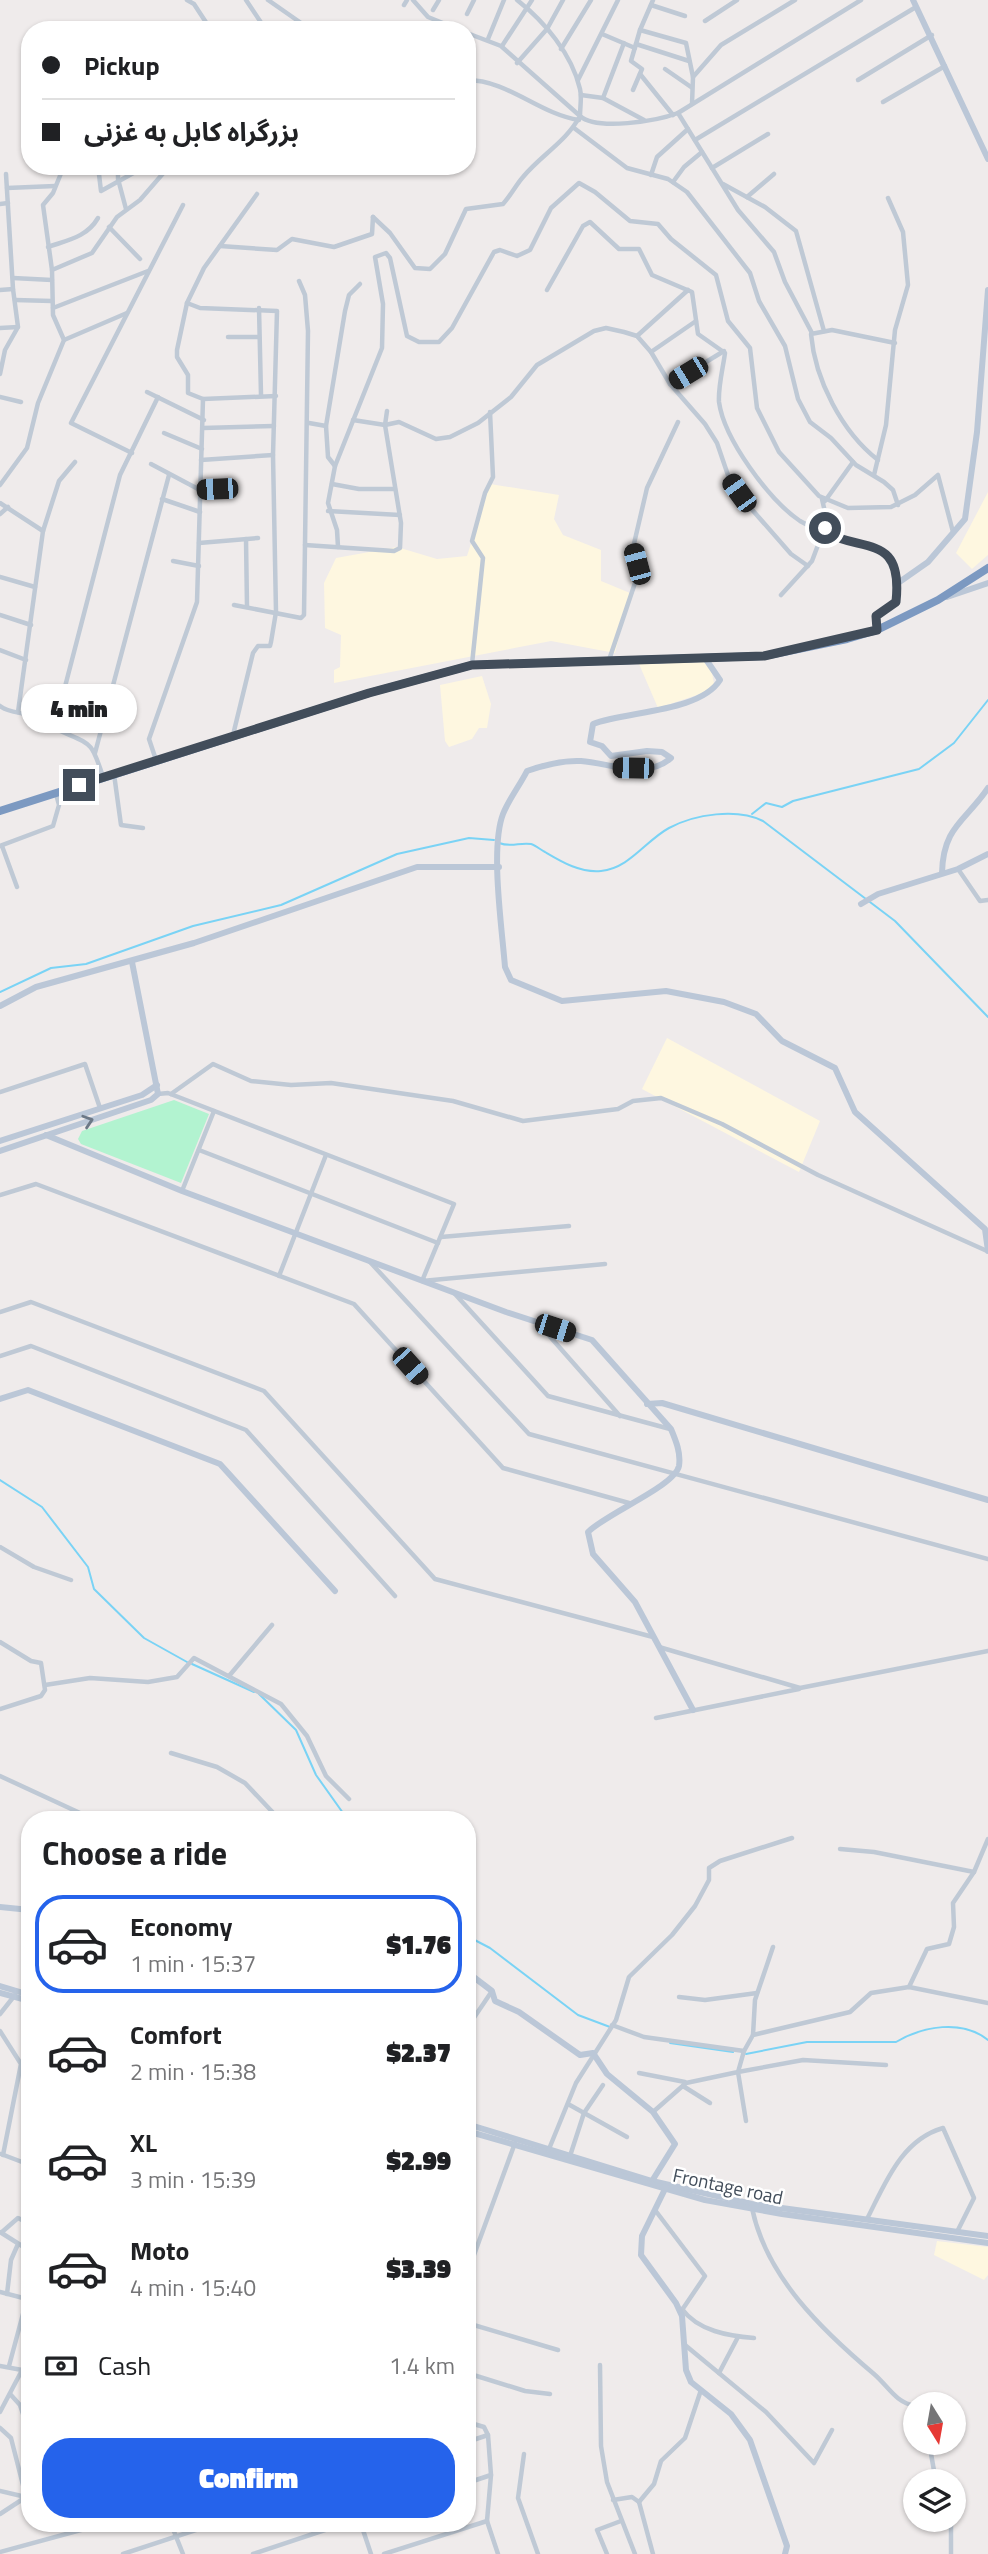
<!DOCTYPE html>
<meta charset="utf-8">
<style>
:root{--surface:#fff;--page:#f6f6f6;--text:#202124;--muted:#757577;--line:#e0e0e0;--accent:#2563eb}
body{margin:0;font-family:"Titillium Web","Noto Sans Arabic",sans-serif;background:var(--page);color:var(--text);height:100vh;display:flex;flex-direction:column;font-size:26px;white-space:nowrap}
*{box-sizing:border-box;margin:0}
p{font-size:23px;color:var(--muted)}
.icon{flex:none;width:38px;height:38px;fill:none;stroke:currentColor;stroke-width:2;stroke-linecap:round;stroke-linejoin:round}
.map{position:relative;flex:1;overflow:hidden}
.panel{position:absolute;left:21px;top:1811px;width:455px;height:721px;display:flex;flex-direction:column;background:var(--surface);border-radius:28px;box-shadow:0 2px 5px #0004}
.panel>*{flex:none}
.banner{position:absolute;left:21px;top:21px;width:455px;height:154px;border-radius:28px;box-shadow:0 2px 5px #0004;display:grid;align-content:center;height:154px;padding:0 21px;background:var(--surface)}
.needle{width:46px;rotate:169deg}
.controls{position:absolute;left:903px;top:2392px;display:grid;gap:14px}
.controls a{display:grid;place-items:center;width:63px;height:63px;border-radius:50%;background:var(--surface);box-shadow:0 2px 5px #0004;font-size:35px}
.end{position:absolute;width:32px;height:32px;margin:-16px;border:9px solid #424d5a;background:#fff;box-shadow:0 0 0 4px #fff}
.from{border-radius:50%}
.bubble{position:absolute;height:49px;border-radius:24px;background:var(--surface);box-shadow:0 2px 5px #0004;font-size:23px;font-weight:800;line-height:49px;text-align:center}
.car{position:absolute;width:21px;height:42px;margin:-21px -10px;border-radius:9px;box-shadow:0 0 5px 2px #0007;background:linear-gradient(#222 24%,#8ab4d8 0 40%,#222 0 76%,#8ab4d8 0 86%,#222 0)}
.banner b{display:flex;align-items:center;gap:24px;height:66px;font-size:26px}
.banner b+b{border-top:2px solid var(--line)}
.banner i{width:18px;height:18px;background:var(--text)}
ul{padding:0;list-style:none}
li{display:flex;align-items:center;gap:21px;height:98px;margin:0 14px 10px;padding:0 7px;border:4px solid transparent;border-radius:28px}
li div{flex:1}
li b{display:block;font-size:26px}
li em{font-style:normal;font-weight:800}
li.on{border-color:var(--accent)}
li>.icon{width:63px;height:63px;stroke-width:1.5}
h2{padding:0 21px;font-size:32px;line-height:84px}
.pay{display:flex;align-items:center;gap:18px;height:77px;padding:0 21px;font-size:26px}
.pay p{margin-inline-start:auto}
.action{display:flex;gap:14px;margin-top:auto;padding:14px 21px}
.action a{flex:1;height:80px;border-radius:28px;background:var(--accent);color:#fff;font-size:28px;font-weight:800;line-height:80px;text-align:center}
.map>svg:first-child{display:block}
.commercial{fill:#fef7e0}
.green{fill:#b2f3d0}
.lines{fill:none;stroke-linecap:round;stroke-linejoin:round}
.stream{stroke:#7ad3f5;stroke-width:2}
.street{stroke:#bfc9d5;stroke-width:4.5}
.secondary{stroke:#bbc7d7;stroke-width:6}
.highway{stroke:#7c99c1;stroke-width:8}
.oneway{stroke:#6c7886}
.route{stroke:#424d5a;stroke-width:9}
.labels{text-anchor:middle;stroke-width:5;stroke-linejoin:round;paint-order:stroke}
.street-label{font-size:19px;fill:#424d5a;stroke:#fff}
</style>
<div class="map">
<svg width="988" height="2554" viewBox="0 0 988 2554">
<rect width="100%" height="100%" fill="#efebeb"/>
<g class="commercial">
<polygon points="490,484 559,495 554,519 563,535 601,550 601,581 630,593 615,653 551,641 334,683 334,670 340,667 341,635 325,628 324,583 336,558 397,547 437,559 467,556"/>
<polygon points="988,492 988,555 972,569 956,553"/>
<polygon points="710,662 715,689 658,708 639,664"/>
<polygon points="482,676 491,704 487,728 479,728 472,739 449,747 445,741 440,685"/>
<polygon points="667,1038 820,1121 799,1172 642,1089"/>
<polygon points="937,2241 988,2247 988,2275 984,2280 934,2255"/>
</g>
<polygon class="green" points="174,1100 209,1114 181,1183 81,1144 78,1139 82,1131"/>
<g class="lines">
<g class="stream">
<polyline points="752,814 766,803 782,807 793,801 919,769 954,743 988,700"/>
<path d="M499 843C512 848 519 842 531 844 535 845 541 850 545 852 562 862 580 873 601 871 630 868 645 841 669 828 695 814 737 808 763 821L895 921 988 1017"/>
<polyline points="0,992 51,968 86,964 193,926 281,905 397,854 469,838 494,840"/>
<polyline points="0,1480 42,1507 88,1567 94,1589 144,1638 187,1662"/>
<polyline points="192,1664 254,1692"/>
<polyline points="259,1694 296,1730 316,1775 348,1820"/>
<polyline points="467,1936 490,1948 578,2015 610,2027"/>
<polyline points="670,2043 733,2052"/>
<path d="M746 2054 807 2042H896C923 2026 962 2019 988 2040"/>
</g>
<g class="street">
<polyline points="187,0 194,4 211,30"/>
<polyline points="246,0 266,30"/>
<polyline points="268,0 301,23 354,30"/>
<polyline points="413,0 428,17 460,30"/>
<path d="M517 0C544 21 572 54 580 89 582 97 580 107 580 116 597 131 657 121 678 113L861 0"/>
<polyline points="404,5 407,0"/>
<polyline points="651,5 685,16"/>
<polyline points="433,10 439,0"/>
<polyline points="467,14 474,0"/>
<polyline points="705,21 737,0"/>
<polyline points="640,30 686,43 693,77"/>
<polyline points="602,34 635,48"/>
<polyline points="488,39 504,0"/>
<polyline points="636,44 689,61"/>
<polyline points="502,46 532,0"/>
<polyline points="561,49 591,0"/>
<polyline points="517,63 547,29 563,0"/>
<polyline points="665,69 691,87"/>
<polyline points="640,74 673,115"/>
<path d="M467 80C508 80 539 114 579 120"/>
<polyline points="578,80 618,0"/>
<polyline points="858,80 932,35"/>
<polyline points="633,90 642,69 631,61 640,30 653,0"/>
<polyline points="581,95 603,98 644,120"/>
<polyline points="603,98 624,43"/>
<polyline points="883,102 945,66"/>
<polyline points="692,104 693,77 721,45 795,0"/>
<polyline points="678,113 738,210 774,252 785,282 812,333"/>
<polyline points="574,128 627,168 668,179 687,192 750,273 759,301 785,346 798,399 810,422 831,438 856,465 884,482 893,490 898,505"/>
<polyline points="695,140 916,7"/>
<polyline points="98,166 101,191 146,166"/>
<polyline points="118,167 118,179 126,209"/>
<polyline points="712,168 768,134"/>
<polyline points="651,175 657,157 688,129"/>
<polyline points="673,182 684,167 702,152"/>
<polyline points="723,184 765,207 796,231 824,331"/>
<polyline points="7,188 55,186"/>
<polyline points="747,197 774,174"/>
<polyline points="0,204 8,203"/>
<path d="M373 217 390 233 415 268 430 269 445 254 466 209 503 204C511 195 516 185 523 177 541 155 566 142 580 116L501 46 467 33"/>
<polyline points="109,227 140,259"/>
<polyline points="220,246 277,250 292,239 334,247 372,234 373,217"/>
<path d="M48 247C68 240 87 237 98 218"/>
<polyline points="52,270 43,205 53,193 64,166"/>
<polyline points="13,278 52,280"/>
<polyline points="0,290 13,289"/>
<path d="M547 290 583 226 590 222 619 249H639L652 275 692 292 698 334 725 353C723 368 718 387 719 402 724 439 769 500 800 521 809 526 820 531 829 535 871 554 878 528 898 583"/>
<polyline points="15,300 52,301"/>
<polyline points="187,303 200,308 277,311 273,455 276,612 271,642 270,646 258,646 253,653 233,735"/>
<polyline points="53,308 148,271"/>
<polyline points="259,308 261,395"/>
<polyline points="0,328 18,327"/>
<polyline points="637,336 688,290"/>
<polyline points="228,337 259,337"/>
<polyline points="64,340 127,313"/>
<polyline points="651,352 696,321"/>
<polyline points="0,374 5,350 18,327 13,289 6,174"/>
<polyline points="670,384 724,351"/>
<polyline points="147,392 204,420"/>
<polyline points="0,397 21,402"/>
<polyline points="203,399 276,396"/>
<polyline points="353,420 385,425 399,422 436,439 450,437 478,423 511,397 537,365 594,331 606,328 624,332 637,336 651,352 670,384 705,424 717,443 730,481 748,505 791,554 808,566"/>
<polyline points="309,423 326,426"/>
<polyline points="203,428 274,426"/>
<polyline points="164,433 202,449"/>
<polyline points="132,453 71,423 183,205"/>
<polyline points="201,460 273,455"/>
<path d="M878 460C842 432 815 380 811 334L832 330 895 343"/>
<polyline points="151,464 200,490 234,489"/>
<polyline points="335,466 328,457 326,426 345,311 349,295 360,284"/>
<polyline points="874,475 886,425 895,330 908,285 903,232 888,198"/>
<polyline points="332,484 359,489 395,489"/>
<polyline points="0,485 27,448 38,403 64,340 53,315 52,270 92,253 117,217 140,200 166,170"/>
<polyline points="162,499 200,512"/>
<polyline points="825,501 853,462"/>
<polyline points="0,503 43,531"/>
<polyline points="328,511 400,515"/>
<polyline points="0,514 8,507"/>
<polyline points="246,539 247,607"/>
<polyline points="199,543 258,538"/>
<polyline points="305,545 394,551 400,548 401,523 385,425 387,411"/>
<polyline points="338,547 337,530 328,503 335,466 382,348 383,304 375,257 386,253 390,258 407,336 419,342 439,342 452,328 494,252 500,250 517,256 530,250 551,208 579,183 595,192 630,221 658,224 671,239 716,275 728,321 750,348 757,408 779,452 819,496 848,508 891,507 915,495 938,475 953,532"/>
<polyline points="173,561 199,566"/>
<polyline points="0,577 35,587"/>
<polyline points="781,595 812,561 827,521 822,499"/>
<polyline points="234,605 301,618 304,615 308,331 305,295 299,281"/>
<polyline points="0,615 31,625"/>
<polyline points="0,650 26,660"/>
<polyline points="609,660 635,583 637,564 633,548 647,488 678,422"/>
<polyline points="472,664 483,558 472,541 485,493 493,477 490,412"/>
<path d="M0 706C9 713 21 712 32 716 40 719 48 726 56 729 91 745 91 739 103 777"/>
<polyline points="18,712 43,531 59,481 75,462"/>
<polyline points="54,729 120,475 158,397"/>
<polyline points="95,753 169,475"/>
<polyline points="156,760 149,739 197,602 203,399 188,393 188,375 177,357 177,350 187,303 204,268 257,194"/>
<polyline points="114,774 121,825 143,828"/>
<polyline points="0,846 53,826 59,805 56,794"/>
<polyline points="2,846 17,887"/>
<polyline points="958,869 980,901 988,900"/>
<polyline points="0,1092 85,1064 100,1108"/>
<polyline points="158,1094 168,1093 454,1204 422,1281 605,1264"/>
<polyline points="171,1094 213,1064 251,1081 291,1085 331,1083 453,1101 523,1121 618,1109 633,1101 661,1098 722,1124 818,1175 987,1251"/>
<polyline points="199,1150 438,1243"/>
<polyline points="182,1191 214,1111"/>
<polyline points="0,1195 36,1184 354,1304 503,1468 629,1503"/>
<polyline points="441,1237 569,1226"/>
<polyline points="370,1262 529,1434 988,1559"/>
<polyline points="279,1276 326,1155"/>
<polyline points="455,1294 548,1396 670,1429"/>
<polyline points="0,1312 31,1302 264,1391 435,1579 653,1637"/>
<polyline points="538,1323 620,1416"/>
<polyline points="0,1356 31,1346 246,1430 395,1596"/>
<polyline points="0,1547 34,1567 71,1580"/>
<polyline points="0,1642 31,1661 41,1663 45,1690 41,1696 0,1709"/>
<polyline points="659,1647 800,1688 988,1651"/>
<polyline points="229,1676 272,1625"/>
<polyline points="45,1685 90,1678 148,1682 177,1677 194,1658 281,1704 307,1736 326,1776 349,1799"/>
<polyline points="656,1718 799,1689"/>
<polyline points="171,1753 217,1767 245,1783 280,1820"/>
<polyline points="0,1776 80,1813"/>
<polyline points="840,1849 874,1852 974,1872"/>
<polyline points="909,1987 927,1949 949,1944 954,1927 953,1903 974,1872 988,1839"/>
<polyline points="679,1997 705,2000 757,1993"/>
<polyline points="0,2014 15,1995"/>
<polyline points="612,2025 644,2037 744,2051 753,2035 850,2012 871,1993 909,1987 988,2003"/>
<polyline points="467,2028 492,1991"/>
<polyline points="0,2031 21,2064 3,2155"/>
<polyline points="753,2035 755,2000 773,1947"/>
<polyline points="639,2073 685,2082"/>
<polyline points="683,2086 710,2103"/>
<polyline points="568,2104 627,2137"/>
<polyline points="653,2112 686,2083 738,2072 744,2051"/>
<polyline points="746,2121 738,2072 803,2060 886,2065"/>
<polyline points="549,2149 576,2083 616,2020 629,1977 672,1935 695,1906 709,1880 709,1868 720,1861 792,1838"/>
<polyline points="1,2154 30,2165"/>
<polyline points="570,2156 584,2113 603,2085"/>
<path d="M752 2208C766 2277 823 2331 874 2374 889 2387 895 2402 915 2406"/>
<polyline points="655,2210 705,2276 682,2310"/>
<path d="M867 2219C885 2184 901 2140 943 2128L974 2198 957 2232"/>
<polyline points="0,2232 30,2251"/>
<polyline points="2,2232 18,2218 30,2224"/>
<polyline points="467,2274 515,2143"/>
<polyline points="0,2292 27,2299 9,2366"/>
<polyline points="7,2294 11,2260 18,2244"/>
<path d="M682 2309C698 2331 729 2336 754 2338"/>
<polyline points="467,2323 558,2350"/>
<polyline points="685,2345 766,2412 814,2463 832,2430"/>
<polyline points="600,2365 601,2446 607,2482 635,2554"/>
<polyline points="0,2366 22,2370"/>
<polyline points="467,2373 525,2391 550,2394"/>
<polyline points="719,2373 738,2337"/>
<polyline points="11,2395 20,2405 30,2435"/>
<polyline points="0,2412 30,2355"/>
<polyline points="467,2422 484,2427 488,2435 491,2475 487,2521 498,2554"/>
<polyline points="0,2428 11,2438 26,2497 0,2514"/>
<polyline points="467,2442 488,2435"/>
<polyline points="524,2454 518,2498 538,2554"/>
<polyline points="936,2482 930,2448 936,2443"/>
<polyline points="467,2483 491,2475"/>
<polyline points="0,2491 30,2498"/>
<polyline points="613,2500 632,2497 639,2502"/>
<polyline points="639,2502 654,2484 661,2461 685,2438 701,2390"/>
<polyline points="639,2502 653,2554"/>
<polyline points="29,2518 30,2517"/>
<polyline points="951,2520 951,2554"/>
<polyline points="171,2524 183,2554"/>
<polyline points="361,2524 371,2554"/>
<polyline points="0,2552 103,2524"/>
<polyline points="123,2554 214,2524"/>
<polyline points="253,2554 343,2524"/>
<polyline points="384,2554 487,2521"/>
<polyline points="607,2554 597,2530 621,2521"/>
</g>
<g class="secondary">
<polyline points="913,0 988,159"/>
<polyline points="947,597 988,583"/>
<polyline points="877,630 876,616 896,602 898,583 928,562 965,519 977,432 988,290"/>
<path d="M705 658 720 680C700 712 628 711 593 724L590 742 602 746 611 756 647 751 662 752 671 758C646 780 610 763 581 761 562 760 544 765 527 771 520 785 509 799 503 814 490 848 502 928 505 967L511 980 562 1001 666 991 724 1002 756 1014 782 1041 835 1068 855 1112 985 1229 988 1251"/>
<path d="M942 873C943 826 966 821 988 788"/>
<polyline points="861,904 878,894 958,869 988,854"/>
<polyline points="0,1006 36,987 194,943 417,867 499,867"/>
<path d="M46 1135 182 1191 506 1312 592 1340 671 1429C676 1441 681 1453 679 1466 675 1486 607 1513 588 1532L593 1554 635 1602 693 1710"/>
<polyline points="0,1141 142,1095 157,1085"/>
<polyline points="0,1151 151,1100 158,1094 132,962"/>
<polyline points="0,1399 28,1390 220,1464 335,1591"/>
<polyline points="647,1404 662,1403 988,1500"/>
<polyline points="0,1907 30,1910"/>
<polyline points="467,1972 492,1991 495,2001 519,2012 580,2055 593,2053 607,2074 653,2112 675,2144 652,2181"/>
<polyline points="0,1986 30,1995"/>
<polyline points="0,1993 30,2001"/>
<polyline points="467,2124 652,2181 752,2204 988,2236"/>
<polyline points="467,2131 705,2200 782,2214 988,2243"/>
<polyline points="666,2187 642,2236 641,2255 676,2303 682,2316 686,2370 691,2382 731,2414 750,2440 787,2546 785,2554"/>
</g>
<polyline class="highway" points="0,811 369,693 472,665 764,656 847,639 877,630 938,600 988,568"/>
</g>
<defs><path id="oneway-chevron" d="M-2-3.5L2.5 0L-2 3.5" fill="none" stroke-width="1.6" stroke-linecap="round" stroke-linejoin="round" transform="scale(1.75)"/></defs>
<use class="oneway" href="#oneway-chevron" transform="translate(88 1121) rotate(-18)"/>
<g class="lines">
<path class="route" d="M79 785 369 693 472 665 764 656 877 630 876 616 896 602C903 534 865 553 824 532L825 528"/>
</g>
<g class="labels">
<g class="street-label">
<text transform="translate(728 2186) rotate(12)" y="7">Frontage road</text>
</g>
</g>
</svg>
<div class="controls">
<a><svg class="needle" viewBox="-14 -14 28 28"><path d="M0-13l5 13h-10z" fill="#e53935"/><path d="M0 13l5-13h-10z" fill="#757577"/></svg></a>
<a><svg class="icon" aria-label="layers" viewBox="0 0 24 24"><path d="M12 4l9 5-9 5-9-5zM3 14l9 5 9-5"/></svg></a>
</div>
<i class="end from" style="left:825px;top:528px"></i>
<i class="end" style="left:79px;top:785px"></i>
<div class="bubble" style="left:21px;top:684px;width:116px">4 min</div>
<i class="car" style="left:688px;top:373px;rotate:239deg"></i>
<i class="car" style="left:217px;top:489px;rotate:268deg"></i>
<i class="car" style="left:739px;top:493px;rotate:324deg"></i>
<i class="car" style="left:637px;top:564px;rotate:345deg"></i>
<i class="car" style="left:633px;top:768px;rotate:271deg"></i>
<i class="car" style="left:555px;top:1328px;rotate:108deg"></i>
<i class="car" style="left:410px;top:1366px;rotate:138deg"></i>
<div class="banner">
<b><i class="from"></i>Pickup</b>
<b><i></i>بزرگراه کابل به غزنی</b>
</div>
<section class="panel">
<h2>Choose a ride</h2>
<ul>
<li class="on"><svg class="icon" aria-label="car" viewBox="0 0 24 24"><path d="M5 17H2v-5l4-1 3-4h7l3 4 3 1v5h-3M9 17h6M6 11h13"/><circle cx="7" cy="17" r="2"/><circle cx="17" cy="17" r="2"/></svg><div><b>Economy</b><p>1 min · 15:37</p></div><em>$1.76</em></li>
<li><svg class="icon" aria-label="car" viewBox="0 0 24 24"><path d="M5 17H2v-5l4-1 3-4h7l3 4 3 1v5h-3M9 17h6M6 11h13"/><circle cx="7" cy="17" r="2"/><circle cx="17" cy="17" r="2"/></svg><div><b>Comfort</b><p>2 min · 15:38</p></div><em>$2.37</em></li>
<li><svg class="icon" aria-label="car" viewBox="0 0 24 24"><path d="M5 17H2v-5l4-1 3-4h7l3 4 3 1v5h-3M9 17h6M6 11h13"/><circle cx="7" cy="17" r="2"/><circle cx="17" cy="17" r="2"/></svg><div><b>XL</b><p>3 min · 15:39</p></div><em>$2.99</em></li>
<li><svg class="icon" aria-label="car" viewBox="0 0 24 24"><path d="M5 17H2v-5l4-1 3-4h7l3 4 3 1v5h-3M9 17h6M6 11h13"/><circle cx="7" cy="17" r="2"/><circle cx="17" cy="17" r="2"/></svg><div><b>Moto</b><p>4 min · 15:40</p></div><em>$3.39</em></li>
</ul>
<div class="pay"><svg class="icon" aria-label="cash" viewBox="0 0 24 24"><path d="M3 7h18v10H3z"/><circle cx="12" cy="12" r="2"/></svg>Cash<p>1.4 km</p></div>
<div class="action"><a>Confirm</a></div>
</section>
</div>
